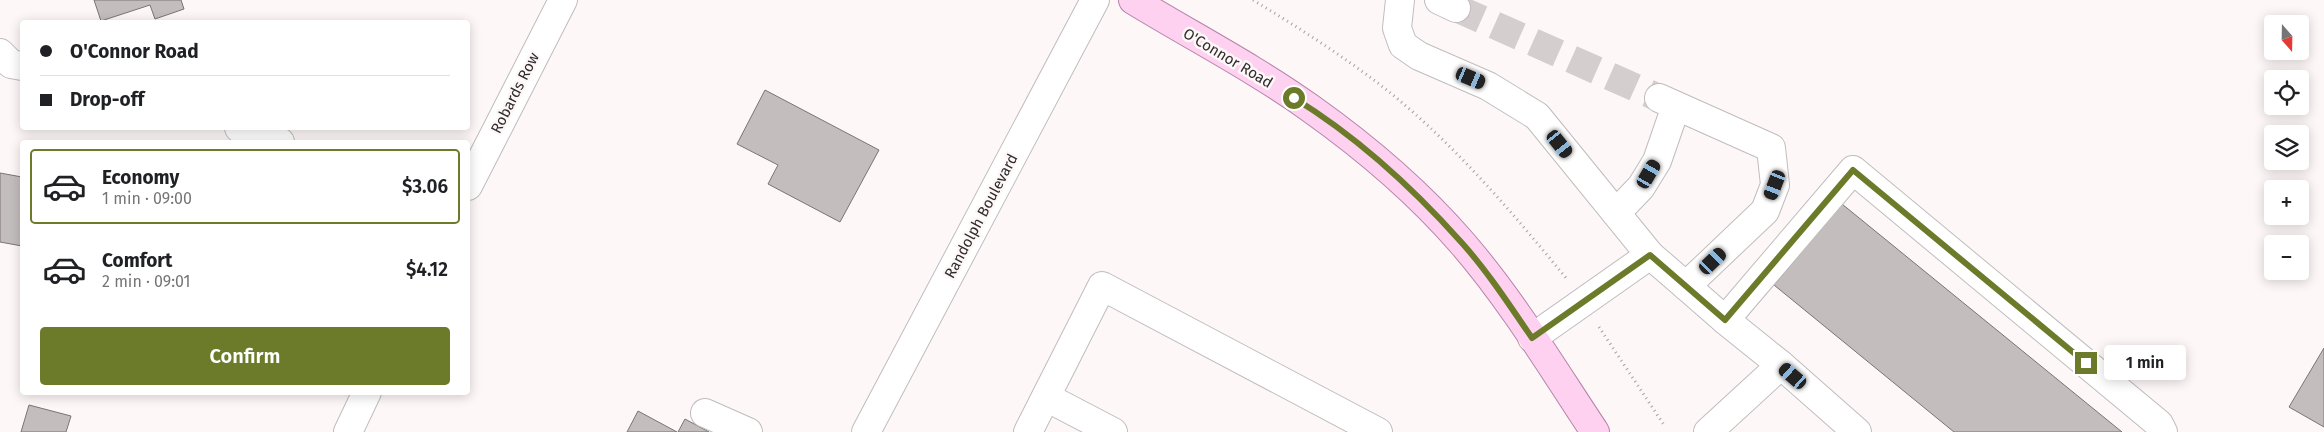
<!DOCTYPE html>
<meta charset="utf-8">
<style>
:root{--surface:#fff;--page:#f6f6f6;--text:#202124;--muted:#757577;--line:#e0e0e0;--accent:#6c7b29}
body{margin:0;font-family:"Fira Sans",sans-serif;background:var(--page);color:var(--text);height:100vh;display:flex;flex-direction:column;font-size:19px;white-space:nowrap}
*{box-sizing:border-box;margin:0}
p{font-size:16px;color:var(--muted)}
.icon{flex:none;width:28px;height:28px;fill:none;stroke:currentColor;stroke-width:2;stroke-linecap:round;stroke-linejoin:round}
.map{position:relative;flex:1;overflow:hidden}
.panel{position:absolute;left:20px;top:140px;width:450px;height:255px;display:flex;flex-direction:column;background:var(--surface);border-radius:5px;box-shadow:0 2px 12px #0003}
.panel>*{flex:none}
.guide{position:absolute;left:20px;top:20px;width:450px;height:110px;border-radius:5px;box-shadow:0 2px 12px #0003;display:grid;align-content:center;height:110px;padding:0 20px;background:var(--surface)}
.needle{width:32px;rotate:160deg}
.controls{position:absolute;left:2264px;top:15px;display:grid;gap:10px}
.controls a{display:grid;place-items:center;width:45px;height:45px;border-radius:5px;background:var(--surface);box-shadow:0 2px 12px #0003;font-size:25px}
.end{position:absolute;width:22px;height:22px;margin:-11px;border:6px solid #6c7b29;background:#fff;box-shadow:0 0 0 2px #fff}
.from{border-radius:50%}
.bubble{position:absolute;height:35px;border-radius:5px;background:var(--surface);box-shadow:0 2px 12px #0003;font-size:16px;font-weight:600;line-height:35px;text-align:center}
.car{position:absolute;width:15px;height:30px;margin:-15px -8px;border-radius:6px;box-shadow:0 0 4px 1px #0007;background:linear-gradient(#222 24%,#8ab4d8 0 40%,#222 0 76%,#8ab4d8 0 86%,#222 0)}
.guide b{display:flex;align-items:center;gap:18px;height:48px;font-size:19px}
.guide b+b{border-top:1px solid var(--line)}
.guide i{width:12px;height:12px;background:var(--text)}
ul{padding:9px 0 0;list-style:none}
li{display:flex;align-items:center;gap:15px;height:75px;margin:0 10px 8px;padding:0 10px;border:2px solid transparent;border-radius:5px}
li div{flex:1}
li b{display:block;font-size:19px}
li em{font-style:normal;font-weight:600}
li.on{border-color:var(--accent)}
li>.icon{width:45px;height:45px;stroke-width:1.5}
.cta{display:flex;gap:10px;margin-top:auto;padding:10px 20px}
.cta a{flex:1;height:58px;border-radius:5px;background:var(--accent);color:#fff;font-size:20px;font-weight:600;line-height:58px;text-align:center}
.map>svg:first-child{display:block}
.building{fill:#c3bebd;stroke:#7a7474}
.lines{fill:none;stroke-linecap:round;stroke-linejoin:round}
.minor-tunnel{stroke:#d4cecf;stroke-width:28;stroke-dasharray:28 14;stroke-linecap:butt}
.minor-casing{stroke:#c1bcbd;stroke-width:30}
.major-casing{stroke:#b583a7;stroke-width:30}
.path{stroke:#a5a1a2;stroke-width:3;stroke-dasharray:1 4;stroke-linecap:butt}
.minor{stroke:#fff;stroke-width:28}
.major{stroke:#fed1f1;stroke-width:28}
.route{stroke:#6c7b29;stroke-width:6}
.labels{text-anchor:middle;stroke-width:5;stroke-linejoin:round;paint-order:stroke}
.street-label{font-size:15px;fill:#2e2c2d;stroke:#fdf7f8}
</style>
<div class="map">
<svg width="2324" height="432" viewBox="0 0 2324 432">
<rect width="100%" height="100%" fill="#fdf7f8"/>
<g class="building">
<polygon points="94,0 181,0 184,9 155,19 150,5 101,21"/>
<polygon points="765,90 879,150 840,222 768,184 778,165 737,144"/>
<polygon points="0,173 22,177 22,246 0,242"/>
<polygon points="1842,204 2122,432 1954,432 1774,285"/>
<polygon points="2324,348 2324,427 2289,407"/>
<polygon points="29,405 71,416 66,432 21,432"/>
<polygon points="638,411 677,432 627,432"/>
<polygon points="685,419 709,432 678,432"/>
</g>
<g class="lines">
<polyline class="minor-tunnel" points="1456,8 1659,98"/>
<g class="minor-casing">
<g id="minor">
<polyline points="1400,0 1397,28 1403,45 1419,56 1488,86 1537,116 1650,255 1686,286"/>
<polyline points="1439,0 1456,8"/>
<polyline points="0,53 11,64 22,66"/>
<polyline points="1659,98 1771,148 1775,185 1765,211 1686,286 1725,320"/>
<polyline points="239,128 280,142"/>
<polyline points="468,186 563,0"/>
<polyline points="1616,213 1641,187 1657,161 1676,106"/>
<polyline points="1532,338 1650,255"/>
<polyline points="1781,365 1725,320 1853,170 2159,424 2163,432"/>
<polyline points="1046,397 1113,432"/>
<polyline points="705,413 748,432"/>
<polyline points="348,432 367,392"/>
<polyline points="866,432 1095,0"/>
<polyline points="1028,432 1102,286 1378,432"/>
<polyline points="1708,432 1781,365 1857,432"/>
</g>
</g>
<g class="major-casing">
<path id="major" d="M1133 0C1192 36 1254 68 1310 108 1365 147 1419 193 1463 244 1513 302 1553 369 1595 432"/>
</g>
<g class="path">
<path d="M1253 0C1299 28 1345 57 1388 91 1455 145 1512 212 1566 278"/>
<polyline points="1599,327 1664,425"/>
</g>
<use href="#minor" class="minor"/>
<use href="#major" class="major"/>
</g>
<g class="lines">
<path class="route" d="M1294 98C1356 136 1413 188 1462 243 1488 272 1510 306 1532 338L1650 255 1725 320 1853 170 2086 363"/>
</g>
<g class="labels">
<g class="street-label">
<text transform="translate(1228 58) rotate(31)" y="5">O'Connor Road</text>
<text transform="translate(515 93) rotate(-63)" y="5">Robards Row</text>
<text transform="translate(981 216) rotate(-62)" y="5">Randolph Boulevard</text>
</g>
</g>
</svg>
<div class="controls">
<a><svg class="needle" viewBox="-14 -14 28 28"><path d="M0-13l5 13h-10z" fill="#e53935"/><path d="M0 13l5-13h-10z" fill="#757577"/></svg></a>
<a><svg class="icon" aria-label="locate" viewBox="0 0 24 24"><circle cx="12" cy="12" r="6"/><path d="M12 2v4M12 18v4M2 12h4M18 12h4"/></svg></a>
<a><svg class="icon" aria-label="layers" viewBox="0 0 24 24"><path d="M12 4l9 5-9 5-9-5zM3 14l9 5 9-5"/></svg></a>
<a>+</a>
<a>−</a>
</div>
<i class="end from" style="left:1294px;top:98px"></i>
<i class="end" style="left:2086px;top:363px"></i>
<div class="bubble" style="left:2104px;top:345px;width:82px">1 min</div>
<i class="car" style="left:1471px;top:78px;rotate:113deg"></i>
<i class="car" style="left:1560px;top:144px;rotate:141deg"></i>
<i class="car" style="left:1649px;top:174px;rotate:30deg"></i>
<i class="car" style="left:1775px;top:185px;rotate:201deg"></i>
<i class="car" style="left:1713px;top:261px;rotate:46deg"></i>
<i class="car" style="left:1793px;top:376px;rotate:311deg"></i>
<div class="guide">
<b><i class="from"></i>O'Connor Road</b>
<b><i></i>Drop-off</b>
</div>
<section class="panel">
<ul>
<li class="on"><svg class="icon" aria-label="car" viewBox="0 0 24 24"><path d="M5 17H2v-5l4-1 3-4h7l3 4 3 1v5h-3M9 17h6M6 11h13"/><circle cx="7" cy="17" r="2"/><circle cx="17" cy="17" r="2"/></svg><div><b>Economy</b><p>1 min · 09:00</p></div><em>$3.06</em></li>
<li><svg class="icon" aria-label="car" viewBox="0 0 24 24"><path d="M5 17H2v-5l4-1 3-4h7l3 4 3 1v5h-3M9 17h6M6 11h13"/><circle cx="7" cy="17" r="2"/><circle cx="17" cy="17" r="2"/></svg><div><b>Comfort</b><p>2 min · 09:01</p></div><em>$4.12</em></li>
</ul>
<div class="cta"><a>Confirm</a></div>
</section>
</div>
